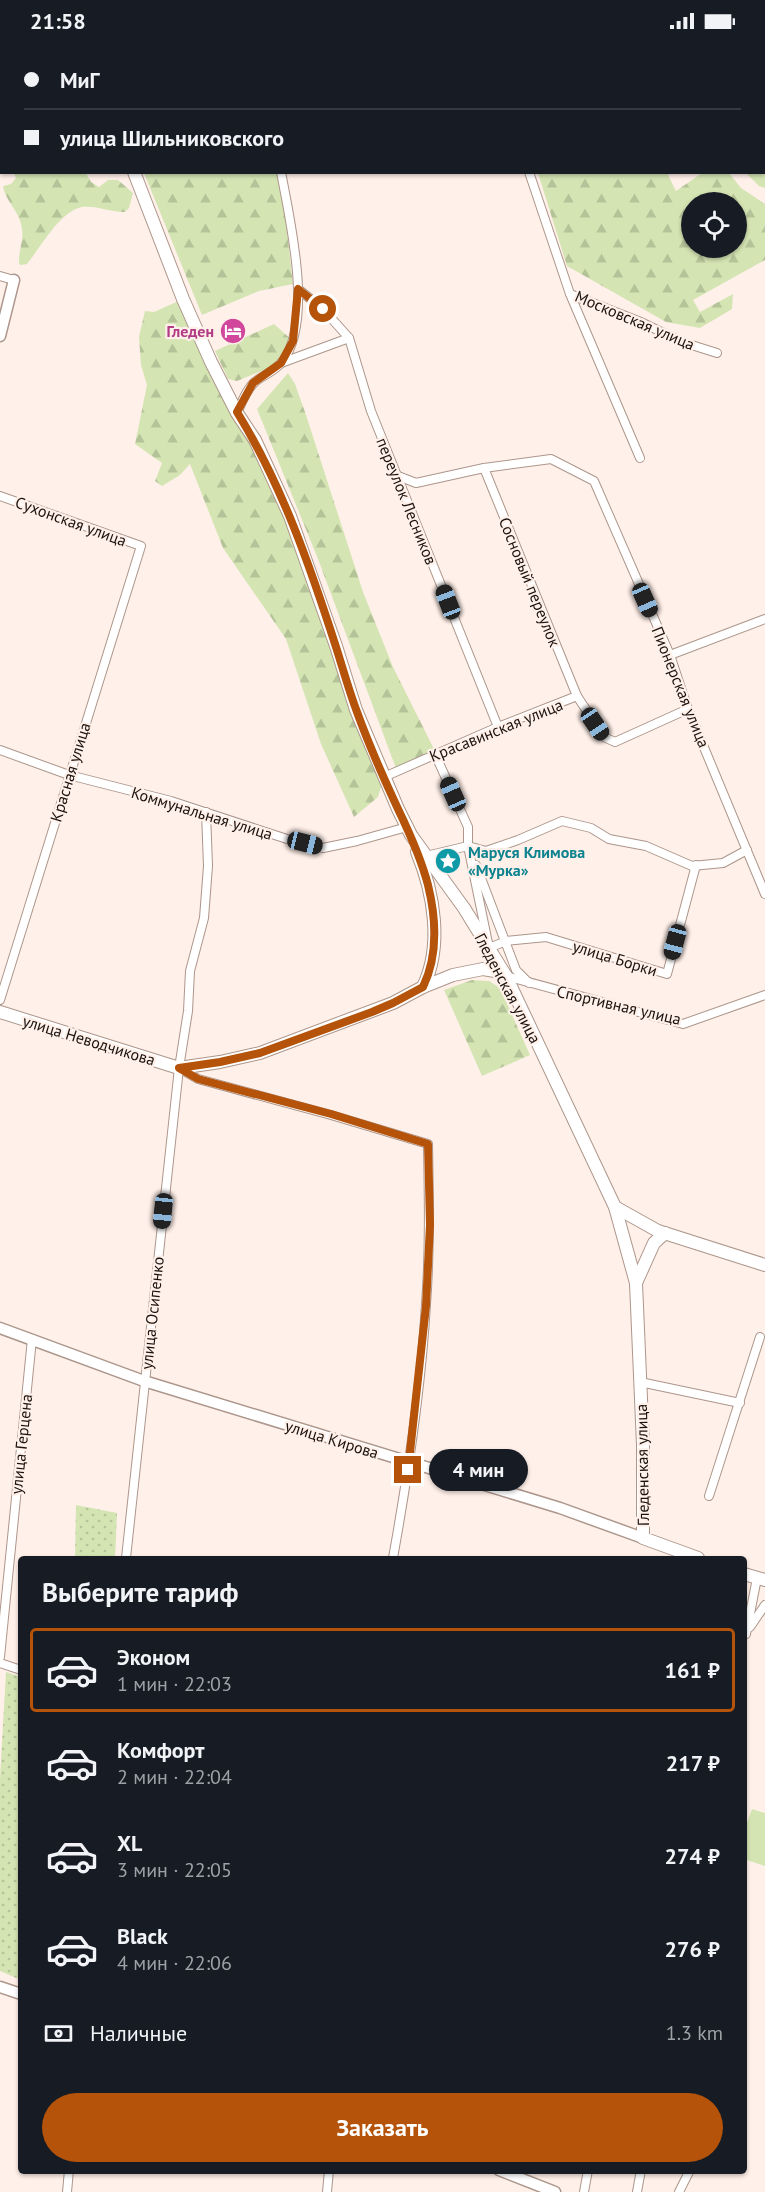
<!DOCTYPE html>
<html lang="ru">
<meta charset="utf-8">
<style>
:root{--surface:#171b24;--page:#242831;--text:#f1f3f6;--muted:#9ea1a6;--line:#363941;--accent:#b45309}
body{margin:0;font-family:"PT Sans",sans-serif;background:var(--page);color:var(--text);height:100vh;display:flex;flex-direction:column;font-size:22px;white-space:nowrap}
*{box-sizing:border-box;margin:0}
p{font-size:20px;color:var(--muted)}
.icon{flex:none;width:33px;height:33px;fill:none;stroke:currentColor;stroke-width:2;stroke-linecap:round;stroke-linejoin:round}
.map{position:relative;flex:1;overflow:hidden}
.panel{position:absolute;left:18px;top:1514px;width:729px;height:618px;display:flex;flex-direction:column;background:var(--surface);border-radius:6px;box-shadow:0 2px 4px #0004}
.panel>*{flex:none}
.guide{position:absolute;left:0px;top:0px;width:765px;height:132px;box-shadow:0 2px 4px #0004;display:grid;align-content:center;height:132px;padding:0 24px;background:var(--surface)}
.buttons{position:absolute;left:681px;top:150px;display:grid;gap:12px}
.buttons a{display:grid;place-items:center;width:66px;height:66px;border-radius:50%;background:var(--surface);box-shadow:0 2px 4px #0004;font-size:30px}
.end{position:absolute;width:27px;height:27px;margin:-14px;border:8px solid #b45309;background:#fff;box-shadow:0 0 0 3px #fff}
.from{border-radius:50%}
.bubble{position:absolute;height:42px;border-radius:21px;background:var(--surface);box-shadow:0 2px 4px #0004;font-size:20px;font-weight:800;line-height:42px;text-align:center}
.car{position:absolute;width:18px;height:36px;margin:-18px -9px;border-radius:8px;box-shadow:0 0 4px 2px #0007;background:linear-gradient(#222 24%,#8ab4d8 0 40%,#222 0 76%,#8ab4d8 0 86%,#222 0)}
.guide b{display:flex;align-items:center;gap:21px;height:57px;font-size:22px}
.guide b+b{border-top:2px solid var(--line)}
.guide i{width:15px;height:15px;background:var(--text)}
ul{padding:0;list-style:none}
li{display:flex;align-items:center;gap:18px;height:84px;margin:0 12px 9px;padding:0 12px;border:3px solid transparent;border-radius:6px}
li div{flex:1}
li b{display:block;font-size:22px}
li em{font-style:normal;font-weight:800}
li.active{border-color:var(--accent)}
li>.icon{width:54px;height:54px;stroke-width:1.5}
h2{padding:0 24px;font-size:27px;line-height:72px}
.pay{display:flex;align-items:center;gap:15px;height:66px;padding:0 24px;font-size:22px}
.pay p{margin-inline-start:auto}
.action{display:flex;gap:12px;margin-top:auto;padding:12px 24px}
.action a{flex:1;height:69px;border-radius:36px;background:var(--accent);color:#fff;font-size:24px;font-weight:800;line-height:69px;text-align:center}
.status{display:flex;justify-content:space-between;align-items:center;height:42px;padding:0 30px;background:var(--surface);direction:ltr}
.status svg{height:16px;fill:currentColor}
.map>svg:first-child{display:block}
.grass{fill:url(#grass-dots)}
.forest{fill:url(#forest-firs);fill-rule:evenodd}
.pitch{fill:#d4e5b3}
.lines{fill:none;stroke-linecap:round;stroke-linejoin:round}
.minor-casing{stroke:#ad968b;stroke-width:10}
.tertiary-casing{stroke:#ad968b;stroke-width:13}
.secondary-casing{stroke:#ad968b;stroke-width:14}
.minor{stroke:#fff;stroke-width:8}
.tertiary{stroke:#fff;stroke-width:10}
.secondary{stroke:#fff;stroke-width:12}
.route{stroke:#b45309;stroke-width:8}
.labels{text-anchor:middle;stroke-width:4.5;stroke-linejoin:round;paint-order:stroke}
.street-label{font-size:16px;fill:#1a120e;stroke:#fff0e9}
.hotel-label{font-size:16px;font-weight:bold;fill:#b23c85;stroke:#fff0e9;text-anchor:end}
.culture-label{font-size:16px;font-weight:bold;fill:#0d838f;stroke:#fff0e9;text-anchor:start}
</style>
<div class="status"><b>21:58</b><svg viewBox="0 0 49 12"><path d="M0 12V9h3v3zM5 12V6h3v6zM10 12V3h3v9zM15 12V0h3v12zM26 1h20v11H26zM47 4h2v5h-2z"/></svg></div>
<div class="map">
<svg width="765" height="2150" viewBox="0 0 765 2150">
<defs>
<pattern id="grass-dots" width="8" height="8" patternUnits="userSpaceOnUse" patternTransform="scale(1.5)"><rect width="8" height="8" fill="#d4e5b3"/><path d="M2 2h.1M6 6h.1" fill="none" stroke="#b5c399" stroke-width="1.8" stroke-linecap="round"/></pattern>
<pattern id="forest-firs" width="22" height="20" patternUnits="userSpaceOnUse" patternTransform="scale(1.5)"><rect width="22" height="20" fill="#d4e5b3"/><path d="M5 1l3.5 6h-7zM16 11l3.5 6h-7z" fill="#b5c399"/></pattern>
</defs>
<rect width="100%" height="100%" fill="#fff0e9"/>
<g class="grass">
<polygon points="76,1463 117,1471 115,1516 75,1516"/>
<polygon points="6,1630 21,1635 21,1938 0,1929 0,1736"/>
</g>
<g class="forest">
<polygon points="0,0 50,1 2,2 1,68"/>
<polygon points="96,0 199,0 96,2"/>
<polygon points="496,0 765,0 765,30 764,32 764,2"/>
<polygon points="765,105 765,146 759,144 746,131 764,130"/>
<path d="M14 131H86L91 140 99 145 108 138H118L133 151 129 166 125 170C111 170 95 163 82 165 59 170 41 205 27 222L21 223 19 222C18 210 24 198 22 187 20 169 5 159 3 144L11 142 16 136Z"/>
<polygon points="144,131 277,131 286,180 293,242 259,249 202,273"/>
<path d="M538 131H672L668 133 676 149 702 131H729L741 146 765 162V218L693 258 700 270 733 252 732 267 700 286 666 280 567 224ZM692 160H736V206H692Z"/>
<polygon points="183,257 274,438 384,735 378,755 354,775 321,702 286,597 223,506 190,422 180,433 162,444 155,439 162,421 135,402 147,343 141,323 139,295 145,269 154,270"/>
<polygon points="274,282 293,299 281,321 237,339 228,337 215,309"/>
<polygon points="288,331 295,342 306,373 363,550 393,625 436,711 397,729 318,517 257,367"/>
<polygon points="472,938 489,939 500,946 530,1013 482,1034 444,948"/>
</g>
<polygon class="pitch" points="752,1767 765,1771 765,1824 744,1817 744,1789"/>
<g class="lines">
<g class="minor-casing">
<g id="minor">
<polyline points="259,0 260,2"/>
<polyline points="484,0 485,2"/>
<polyline points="529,130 570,252 643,281 682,300 717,311"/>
<polyline points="0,234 14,238"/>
<polyline points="298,247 323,267 349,296 371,369 498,685"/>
<polyline points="570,252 640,416"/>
<polyline points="281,321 349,296"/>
<path d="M237 371C242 360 247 346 256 339 264 333 276 328 282 320 314 280 290 178 281 130"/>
<polyline points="484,426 577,654"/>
<polyline points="398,434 416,441 484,426 551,417 594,439 670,613 688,667 765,852"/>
<polyline points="0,454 141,504 0,958"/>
<polyline points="670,613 765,577"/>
<polyline points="0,708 69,733 171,759 287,797 323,806 357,799 407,785"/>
<polyline points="435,712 468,785 468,804 489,906 506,899 546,895 667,932 696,823"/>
<polyline points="384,735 498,685 577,654 604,695 615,700 688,667"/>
<polyline points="426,814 468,804 486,809 518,798 562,779 591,786 609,797 646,804 692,824 723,821 747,808"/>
<polyline points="476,823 516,928 529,941"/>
<polyline points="506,934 683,982 765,953"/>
<path d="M179 1026 198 1037 331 1073 428 1102C429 1156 430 1209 426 1262 421 1348 408 1433 393 1516"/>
<polyline points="640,1340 740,1361"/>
<polyline points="709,1454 760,1295"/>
<polyline points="126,1516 179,1026 188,969 190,929 204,876 208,824 206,770"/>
<polyline points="750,1585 765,1563"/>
<polyline points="746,1592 757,1536"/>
<polyline points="0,1615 32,1297"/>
<polyline points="0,1621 21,1628"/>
<polyline points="67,2150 69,2128"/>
<polyline points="327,2150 329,2128"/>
<polyline points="584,2150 588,2128"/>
<polyline points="637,2150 641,2128"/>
<polyline points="679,2150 690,2128"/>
</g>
</g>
<g class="tertiary-casing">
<g id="tertiary">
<polyline points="0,294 14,238"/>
<polyline points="0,1286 144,1339 560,1466 643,1496"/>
<polyline points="0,1945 21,1952"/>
<polyline points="499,2128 555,2150"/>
</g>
</g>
<g class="secondary-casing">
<g id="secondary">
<polyline points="81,0 81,2"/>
<polyline points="134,130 183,257 211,320 237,371 255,398 290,474 336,604 356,668 398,767 411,793 464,866 506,934 615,1165 636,1241 643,1403 643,1496 698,1516"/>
<path d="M417 810C434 851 443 904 423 945"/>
<polyline points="0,970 179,1026 220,1020 260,1011 393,961 423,945 453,933 483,927 495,929 506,934"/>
<polyline points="615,1165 658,1189 765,1223"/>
<polyline points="636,1241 654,1201 665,1191"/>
<polyline points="744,1532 765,1538"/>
</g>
</g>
<use href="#minor" class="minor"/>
<use href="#tertiary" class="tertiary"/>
<use href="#secondary" class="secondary"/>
</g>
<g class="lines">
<path class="route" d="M323 267 298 247 293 299 281 321 253 341 237 370C282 443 310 524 336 605 343 627 349 649 357 670 369 703 383 735 398 767 410 792 421 816 428 843 436 876 438 914 423 945L393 961 372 970 260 1011 220 1020 179 1026 198 1037 331 1072 428 1102 430 1183 426 1264 408 1428"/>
</g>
<defs>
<g id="hotel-disc" transform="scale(1.35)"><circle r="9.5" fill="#d1479c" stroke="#fff0e9"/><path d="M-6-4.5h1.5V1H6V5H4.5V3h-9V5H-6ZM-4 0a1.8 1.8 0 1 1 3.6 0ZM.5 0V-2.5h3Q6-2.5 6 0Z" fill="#fff"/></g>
<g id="sight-disc" transform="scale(1.35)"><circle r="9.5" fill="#0f9aa8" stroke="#fff0e9"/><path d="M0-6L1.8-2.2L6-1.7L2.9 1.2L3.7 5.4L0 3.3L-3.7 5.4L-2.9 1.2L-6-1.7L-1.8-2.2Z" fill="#fff"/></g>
</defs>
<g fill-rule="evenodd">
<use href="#hotel-disc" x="233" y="289"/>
<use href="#sight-disc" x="448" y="819"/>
</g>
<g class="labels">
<g class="street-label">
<text transform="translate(635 278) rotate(23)" y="6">Московская улица</text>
<text transform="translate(407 459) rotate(68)" y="6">переулок Лесников</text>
<text transform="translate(71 479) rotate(20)" y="6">Сухонская улица</text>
<text transform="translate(530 540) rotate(68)" y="6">Сосновый переулок</text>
<text transform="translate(681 645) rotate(68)" y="6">Пионерская улица</text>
<text transform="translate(496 688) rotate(-22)" y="6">Красавинская улица</text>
<text transform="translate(70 730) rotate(-73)" y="6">Красная улица</text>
<text transform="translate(202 771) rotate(17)" y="6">Коммунальная улица</text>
<text transform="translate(615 916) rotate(17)" y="6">улица Борки</text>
<text transform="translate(508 946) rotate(62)" y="6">Гледенская улица</text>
<text transform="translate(619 963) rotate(13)" y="6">Спортивная улица</text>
<text transform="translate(89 998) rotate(17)" y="6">улица Неводчикова</text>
<text transform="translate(152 1271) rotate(-84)" y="6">улица Осипенко</text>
<text transform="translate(332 1397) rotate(17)" y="6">улица Кирова</text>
<text transform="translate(21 1402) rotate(-84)" y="6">улица Герцена</text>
<text transform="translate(642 1423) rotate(-91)" y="6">Гледенская улица</text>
</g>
<g class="hotel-label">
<text x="214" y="295">Гледен</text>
</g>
<g class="culture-label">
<text x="468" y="816">Маруся Климова<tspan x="468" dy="18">«Мурка»</tspan></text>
</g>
</g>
</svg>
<div class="buttons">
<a><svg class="icon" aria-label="locate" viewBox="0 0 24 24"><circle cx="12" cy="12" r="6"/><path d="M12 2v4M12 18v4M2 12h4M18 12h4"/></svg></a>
</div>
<i class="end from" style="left:323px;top:267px"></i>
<i class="end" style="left:408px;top:1428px"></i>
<div class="bubble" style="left:429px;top:1407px;width:99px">4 мин</div>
<i class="car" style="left:645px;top:558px;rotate:156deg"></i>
<i class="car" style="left:448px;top:560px;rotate:339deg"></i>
<i class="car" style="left:595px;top:682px;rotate:146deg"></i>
<i class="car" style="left:453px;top:752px;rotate:336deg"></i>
<i class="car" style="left:305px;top:801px;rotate:104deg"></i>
<i class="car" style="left:675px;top:900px;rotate:195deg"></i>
<i class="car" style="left:163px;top:1169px;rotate:186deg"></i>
<div class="guide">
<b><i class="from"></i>МиГ</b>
<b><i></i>улица Шильниковского</b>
</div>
<section class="panel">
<h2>Выберите тариф</h2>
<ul>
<li class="active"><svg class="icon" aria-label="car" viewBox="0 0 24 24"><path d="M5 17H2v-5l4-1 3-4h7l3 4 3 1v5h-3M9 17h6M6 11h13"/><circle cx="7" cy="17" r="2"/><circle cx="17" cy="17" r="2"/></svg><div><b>Эконом</b><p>1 мин · 22:03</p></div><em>161 ₽</em></li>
<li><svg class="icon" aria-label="car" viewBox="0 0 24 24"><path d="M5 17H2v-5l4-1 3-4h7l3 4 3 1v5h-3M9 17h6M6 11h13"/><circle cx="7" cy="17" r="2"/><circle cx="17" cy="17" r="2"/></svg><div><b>Комфорт</b><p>2 мин · 22:04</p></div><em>217 ₽</em></li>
<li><svg class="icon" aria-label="car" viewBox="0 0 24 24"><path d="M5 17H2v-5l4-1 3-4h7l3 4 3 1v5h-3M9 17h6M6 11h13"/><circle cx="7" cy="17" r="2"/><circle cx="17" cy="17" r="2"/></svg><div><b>XL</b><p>3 мин · 22:05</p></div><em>274 ₽</em></li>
<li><svg class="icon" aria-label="car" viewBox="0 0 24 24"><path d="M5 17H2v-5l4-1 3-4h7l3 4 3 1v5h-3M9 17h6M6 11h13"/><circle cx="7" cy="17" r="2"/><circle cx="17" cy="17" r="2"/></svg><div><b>Black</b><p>4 мин · 22:06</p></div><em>276 ₽</em></li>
</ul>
<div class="pay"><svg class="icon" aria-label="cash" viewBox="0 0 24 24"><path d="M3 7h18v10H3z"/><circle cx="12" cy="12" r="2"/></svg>Наличные<p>1.3 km</p></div>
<div class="action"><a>Заказать</a></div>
</section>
</div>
